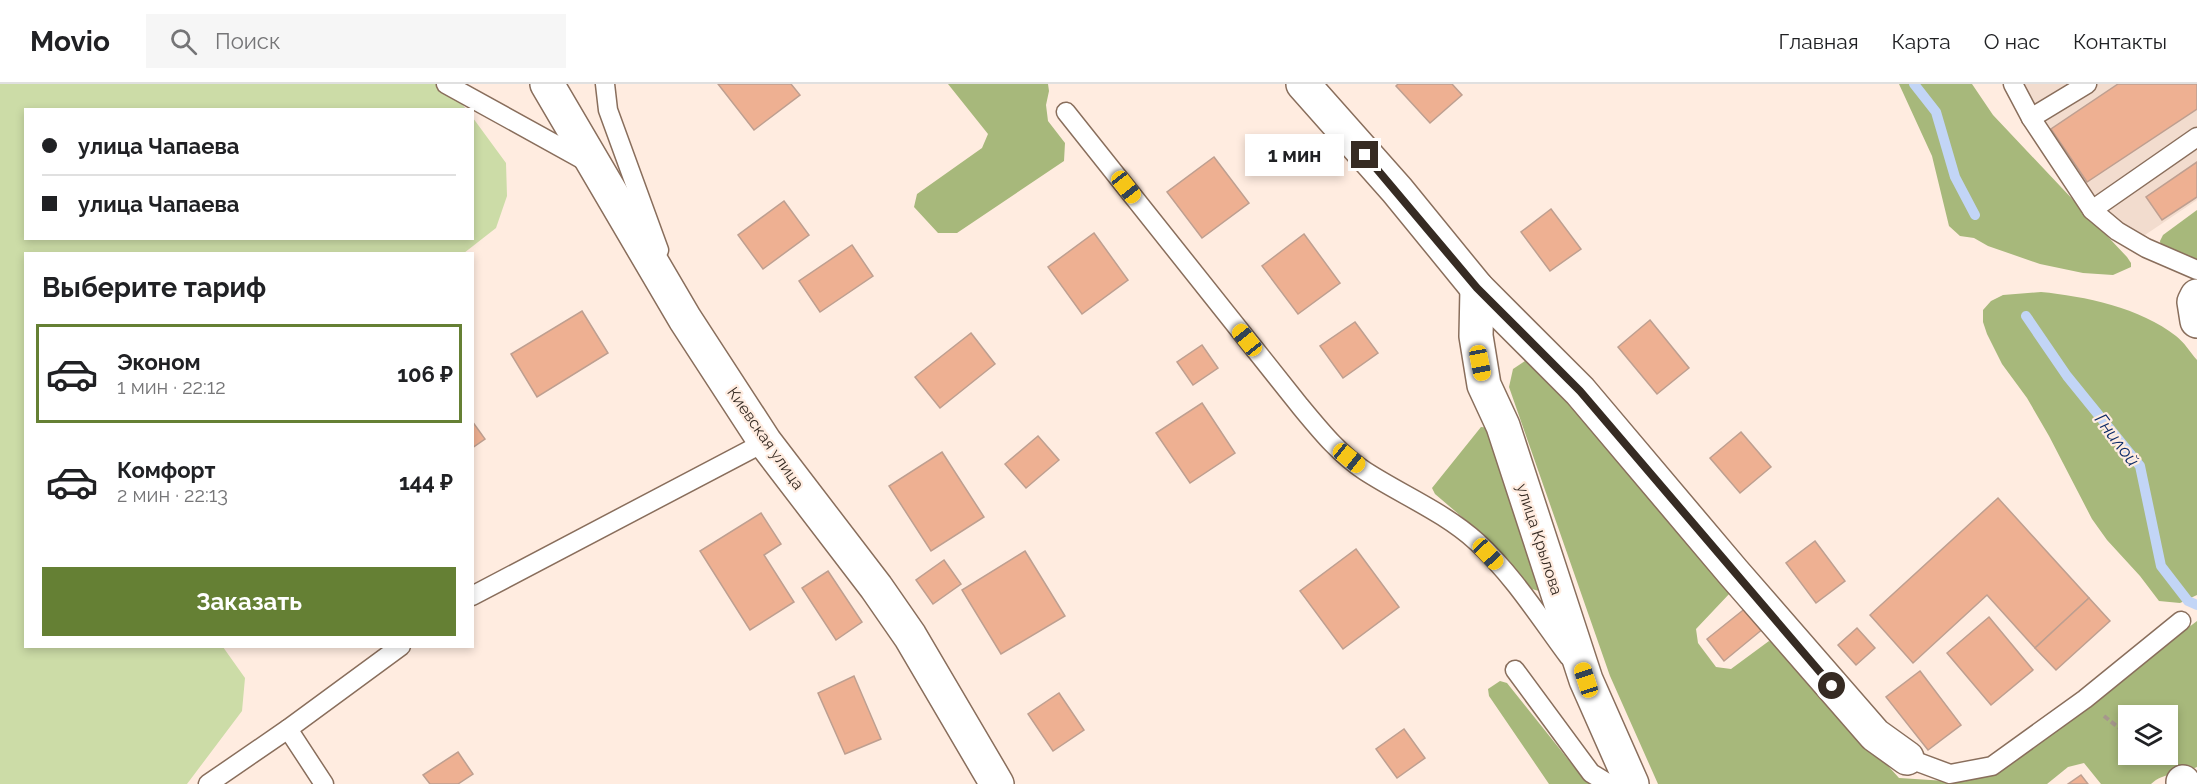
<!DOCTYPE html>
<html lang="ru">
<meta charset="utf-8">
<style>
:root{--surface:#fff;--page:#f6f6f6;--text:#202124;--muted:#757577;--line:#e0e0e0;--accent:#658034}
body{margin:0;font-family:Raleway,sans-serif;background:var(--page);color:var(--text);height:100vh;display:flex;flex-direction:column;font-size:22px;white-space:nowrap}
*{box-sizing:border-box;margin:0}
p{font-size:20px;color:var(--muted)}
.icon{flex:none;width:33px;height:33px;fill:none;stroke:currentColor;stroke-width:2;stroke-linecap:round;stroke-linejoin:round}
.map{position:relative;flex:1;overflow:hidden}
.sheet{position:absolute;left:24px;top:168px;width:450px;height:396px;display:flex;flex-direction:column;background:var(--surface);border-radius:0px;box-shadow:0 3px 9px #0003}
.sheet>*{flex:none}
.guide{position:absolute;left:24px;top:24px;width:450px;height:132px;border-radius:0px;box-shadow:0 3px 9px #0003;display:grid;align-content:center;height:132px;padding:0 18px;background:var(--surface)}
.controls{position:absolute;left:2118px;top:621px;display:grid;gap:12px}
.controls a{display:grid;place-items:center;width:60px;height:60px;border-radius:0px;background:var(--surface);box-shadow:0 3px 9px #0003;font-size:30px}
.end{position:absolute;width:27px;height:27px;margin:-14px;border:8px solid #362b23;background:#fff;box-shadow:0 0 0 3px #fff}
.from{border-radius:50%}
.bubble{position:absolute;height:42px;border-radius:0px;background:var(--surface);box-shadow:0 3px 9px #0003;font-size:20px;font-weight:700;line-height:42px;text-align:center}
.car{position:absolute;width:18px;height:36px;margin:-18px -9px;border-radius:8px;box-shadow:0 0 4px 2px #0007;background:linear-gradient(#f5c518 24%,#345 0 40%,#f5c518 0 76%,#345 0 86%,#f5c518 0)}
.guide b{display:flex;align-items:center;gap:21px;height:57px;font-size:22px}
.guide b+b{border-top:2px solid var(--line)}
.guide i{width:15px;height:15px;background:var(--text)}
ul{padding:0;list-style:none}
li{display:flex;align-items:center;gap:18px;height:99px;margin:0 12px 9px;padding:0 6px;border:3px solid transparent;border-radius:0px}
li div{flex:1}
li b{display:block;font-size:22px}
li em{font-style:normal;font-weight:700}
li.current{border-color:var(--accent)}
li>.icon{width:54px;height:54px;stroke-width:1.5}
h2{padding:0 18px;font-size:27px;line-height:72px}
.primary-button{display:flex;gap:12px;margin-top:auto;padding:12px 18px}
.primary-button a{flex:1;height:69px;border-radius:0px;background:var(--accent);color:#fff;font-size:24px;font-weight:700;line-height:69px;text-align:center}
header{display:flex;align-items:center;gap:36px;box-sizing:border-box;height:84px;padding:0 30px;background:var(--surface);border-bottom:2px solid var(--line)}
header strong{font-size:28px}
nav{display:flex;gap:33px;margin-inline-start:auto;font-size:21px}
.search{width:420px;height:54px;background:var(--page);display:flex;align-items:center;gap:15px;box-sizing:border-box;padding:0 21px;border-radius:0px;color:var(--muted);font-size:22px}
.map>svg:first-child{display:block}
.built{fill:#f2dcce}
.green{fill:#ccdca7}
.forest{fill:#a7b87b;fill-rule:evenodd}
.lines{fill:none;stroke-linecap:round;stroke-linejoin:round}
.stream{stroke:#c2d5f6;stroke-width:10}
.building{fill:#eeb092;stroke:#be9f90;stroke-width:1.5}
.service-casing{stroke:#896e5c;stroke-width:21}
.minor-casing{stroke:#896e5c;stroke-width:36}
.path{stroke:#a6978d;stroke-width:4;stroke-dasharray:6 3;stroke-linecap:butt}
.service{stroke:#fff;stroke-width:18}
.minor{stroke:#fff;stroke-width:33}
.route{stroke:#362b23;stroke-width:8}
.labels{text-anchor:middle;stroke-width:4.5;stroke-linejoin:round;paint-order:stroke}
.street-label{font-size:16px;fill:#362b23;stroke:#ffece0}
.water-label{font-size:18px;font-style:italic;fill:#0c2a68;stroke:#ffece0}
</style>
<header>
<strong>Movio</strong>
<div class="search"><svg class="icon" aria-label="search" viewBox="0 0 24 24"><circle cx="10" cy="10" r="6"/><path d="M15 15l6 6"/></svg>Поиск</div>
<nav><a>Главная</a><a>Карта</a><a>О нас</a><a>Контакты</a></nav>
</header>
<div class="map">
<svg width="2197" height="700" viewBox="0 0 2197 700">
<rect width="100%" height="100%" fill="#ffece0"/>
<polygon class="built" points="2016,0 2197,0 2197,116 2136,157 2095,127"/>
<polygon class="green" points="0,0 446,0 466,25 26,26 26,154 472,154 473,34 506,79 507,112 496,144 464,169 26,170 26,562 223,563 245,594 242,627 187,700 0,700"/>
<g class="forest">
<polygon points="948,0 1048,0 1049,7 1046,21 1048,37 1065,59 1064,77 957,149 938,149 914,123 917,110 982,64 988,50"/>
<polygon points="1899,0 1972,0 1993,31 2127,173 2131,179 2131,183 2113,191 2083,189 2040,180 1988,162 1974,154 1960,152 1949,142 1932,72"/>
<polygon points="2197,126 2197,188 2161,165 2160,157 2163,151"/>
<path d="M2041 208C2084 212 2141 224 2176 252 2184 258 2190 268 2197 276V511L2180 519 2159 517 2140 492 2107 456 2092 435 2049 352 2027 314 2002 280 1987 250 1983 238V226L1991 217 2003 211Z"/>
<path d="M1534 273 1731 508 1696 545 1698 559 1716 583 1731 585 1769 557 1780 562 1899 694 1962 698 1997 690 2197 537V683C2181 690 2164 688 2151 700H2101L2084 679 2068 683 2047 700H1658L1610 592 1509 303 1513 285 1525 277ZM2128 632H2168V670H2128Z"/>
<polygon points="1481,343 1492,344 1545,505 1539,507 1532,505 1482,450 1435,410 1432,404"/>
<polygon points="1500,597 1507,599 1583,694 1591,700 1549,700 1489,612 1488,605"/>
</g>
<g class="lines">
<g class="stream">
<polyline points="1914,0 1936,28 1955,93 1975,131"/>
<polyline points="2026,232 2067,292 2140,382 2161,482 2188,517 2197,521"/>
</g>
</g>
<g class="building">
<polygon points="718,0 791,0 800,11 754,46"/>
<polygon points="1398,0 1452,0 1462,11 1430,39 1396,2"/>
<polygon points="2118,0 2197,0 2197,25 2087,98 2051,45"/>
<polygon points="1214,73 1249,119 1202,154 1167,108"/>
<polygon points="2197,78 2197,113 2162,136 2146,113"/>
<polygon points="784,117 809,151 763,185 738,151"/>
<polygon points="1551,125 1581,165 1550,187 1521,148"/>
<polygon points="1094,149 1128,196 1082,230 1048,183"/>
<polygon points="1304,150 1340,199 1298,230 1262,182"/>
<polygon points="852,161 873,192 820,228 799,197"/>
<polygon points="582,227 608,269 537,313 511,270"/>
<polygon points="1650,236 1689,284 1657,310 1618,263"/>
<polygon points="1355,238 1378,269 1343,294 1320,262"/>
<polygon points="971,249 995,280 940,324 915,293"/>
<polygon points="1202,261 1218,284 1193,301 1177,278"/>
<polygon points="1202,319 1235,369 1190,399 1156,349"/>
<polygon points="472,337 485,355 472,364"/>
<polygon points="1741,348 1771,383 1740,409 1710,374"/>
<polygon points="1038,352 1059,376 1026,404 1005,380"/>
<polygon points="942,368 984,433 931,467 889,402"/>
<polygon points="1998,414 2089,514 2035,564 1987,511 1913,579 1870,531"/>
<polygon points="761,429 781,460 764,471 794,518 750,546 700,467"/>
<polygon points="1815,457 1845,497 1816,519 1786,479"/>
<polygon points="1356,465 1399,523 1343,565 1300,507"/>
<polygon points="1025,467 1065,532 1001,570 962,506"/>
<polygon points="944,476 961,500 933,520 916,496"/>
<polygon points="828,487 862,538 836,556 802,504"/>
<polygon points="2089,514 2110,537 2056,586 2035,564"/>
<polygon points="1747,523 1764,544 1724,577 1707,555"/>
<polygon points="1989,533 2033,586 1991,621 1947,569"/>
<polygon points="1857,544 1875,564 1856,581 1838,561"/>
<polygon points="1920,587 1961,641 1928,666 1886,613"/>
<polygon points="854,592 881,655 845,670 818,609"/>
<polygon points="1059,609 1084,646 1053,667 1028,630"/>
<polygon points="1404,645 1425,674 1397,694 1376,665"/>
<polygon points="458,668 473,690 458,700 430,700 423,691"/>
<polygon points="2081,691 2088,700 2068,700"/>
</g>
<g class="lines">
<g class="service-casing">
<g id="service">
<polyline points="446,0 589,79"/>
<polyline points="605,0 608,26 659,166"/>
<polyline points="2013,0 2031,34 2092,126 2117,147 2146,164 2197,186"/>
<path d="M1066 28 1300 322C1320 346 1339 370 1365 387 1402 411 1444 428 1477 458 1513 491 1540 534 1569 573"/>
<polyline points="2031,34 2087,0"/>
<polyline points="2092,126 2197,53"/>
<polyline points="472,512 765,358"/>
<polyline points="1515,586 1591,689 1609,700"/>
<polyline points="288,645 324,700"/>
<polyline points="1907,674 1950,690 1992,682 2085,615 2181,537"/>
<polyline points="208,700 288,645 401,562"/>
</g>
</g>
<g class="minor-casing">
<g id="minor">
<polyline points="547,0 685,235 765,358 876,503 910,552 997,700"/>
<polyline points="1303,0 1397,106 1477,204 1580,307 1733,488 1875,651 1907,674"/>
<polyline points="1477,204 1476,252 1484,301 1503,342 1586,596 1632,700"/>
<polyline points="2197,212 2194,218 2197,237"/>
<polyline points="2183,698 2184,700"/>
</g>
</g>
<polyline class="path" points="2104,632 2128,651"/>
<use href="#service" class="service"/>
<use href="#minor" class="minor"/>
</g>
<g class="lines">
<polyline class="route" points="1365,71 1477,204 1580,307 1832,602"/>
</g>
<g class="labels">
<g class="street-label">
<text transform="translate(766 354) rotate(55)" y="6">Киевская улица</text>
<text transform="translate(1540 455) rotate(72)" y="6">улица Крылова</text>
</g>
<g class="water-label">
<text transform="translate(2117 356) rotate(53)" y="6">Гнилой</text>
</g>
</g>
</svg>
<div class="controls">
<a><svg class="icon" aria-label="layers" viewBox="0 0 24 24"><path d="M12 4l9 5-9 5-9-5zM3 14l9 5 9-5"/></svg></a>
</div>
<i class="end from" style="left:1832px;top:602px"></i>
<i class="end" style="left:1365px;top:71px"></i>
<div class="bubble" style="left:1245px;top:50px;width:99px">1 мин</div>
<i class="car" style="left:1126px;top:103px;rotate:142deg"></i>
<i class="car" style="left:1247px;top:256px;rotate:321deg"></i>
<i class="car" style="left:1480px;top:279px;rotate:169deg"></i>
<i class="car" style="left:1349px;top:374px;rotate:129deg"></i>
<i class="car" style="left:1488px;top:470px;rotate:137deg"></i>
<i class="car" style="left:1586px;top:596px;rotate:342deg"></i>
<div class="guide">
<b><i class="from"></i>улица Чапаева</b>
<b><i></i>улица Чапаева</b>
</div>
<section class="sheet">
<h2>Выберите тариф</h2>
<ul>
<li class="current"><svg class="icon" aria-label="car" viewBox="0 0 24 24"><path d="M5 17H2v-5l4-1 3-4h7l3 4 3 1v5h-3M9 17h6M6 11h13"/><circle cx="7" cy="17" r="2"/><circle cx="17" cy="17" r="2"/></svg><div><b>Эконом</b><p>1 мин · 22:12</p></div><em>106 ₽</em></li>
<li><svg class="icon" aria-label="car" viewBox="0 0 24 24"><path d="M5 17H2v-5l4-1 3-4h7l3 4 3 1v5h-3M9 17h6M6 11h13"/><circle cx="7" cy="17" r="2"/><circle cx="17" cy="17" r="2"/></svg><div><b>Комфорт</b><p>2 мин · 22:13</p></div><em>144 ₽</em></li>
</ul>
<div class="primary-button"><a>Заказать</a></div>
</section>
</div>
